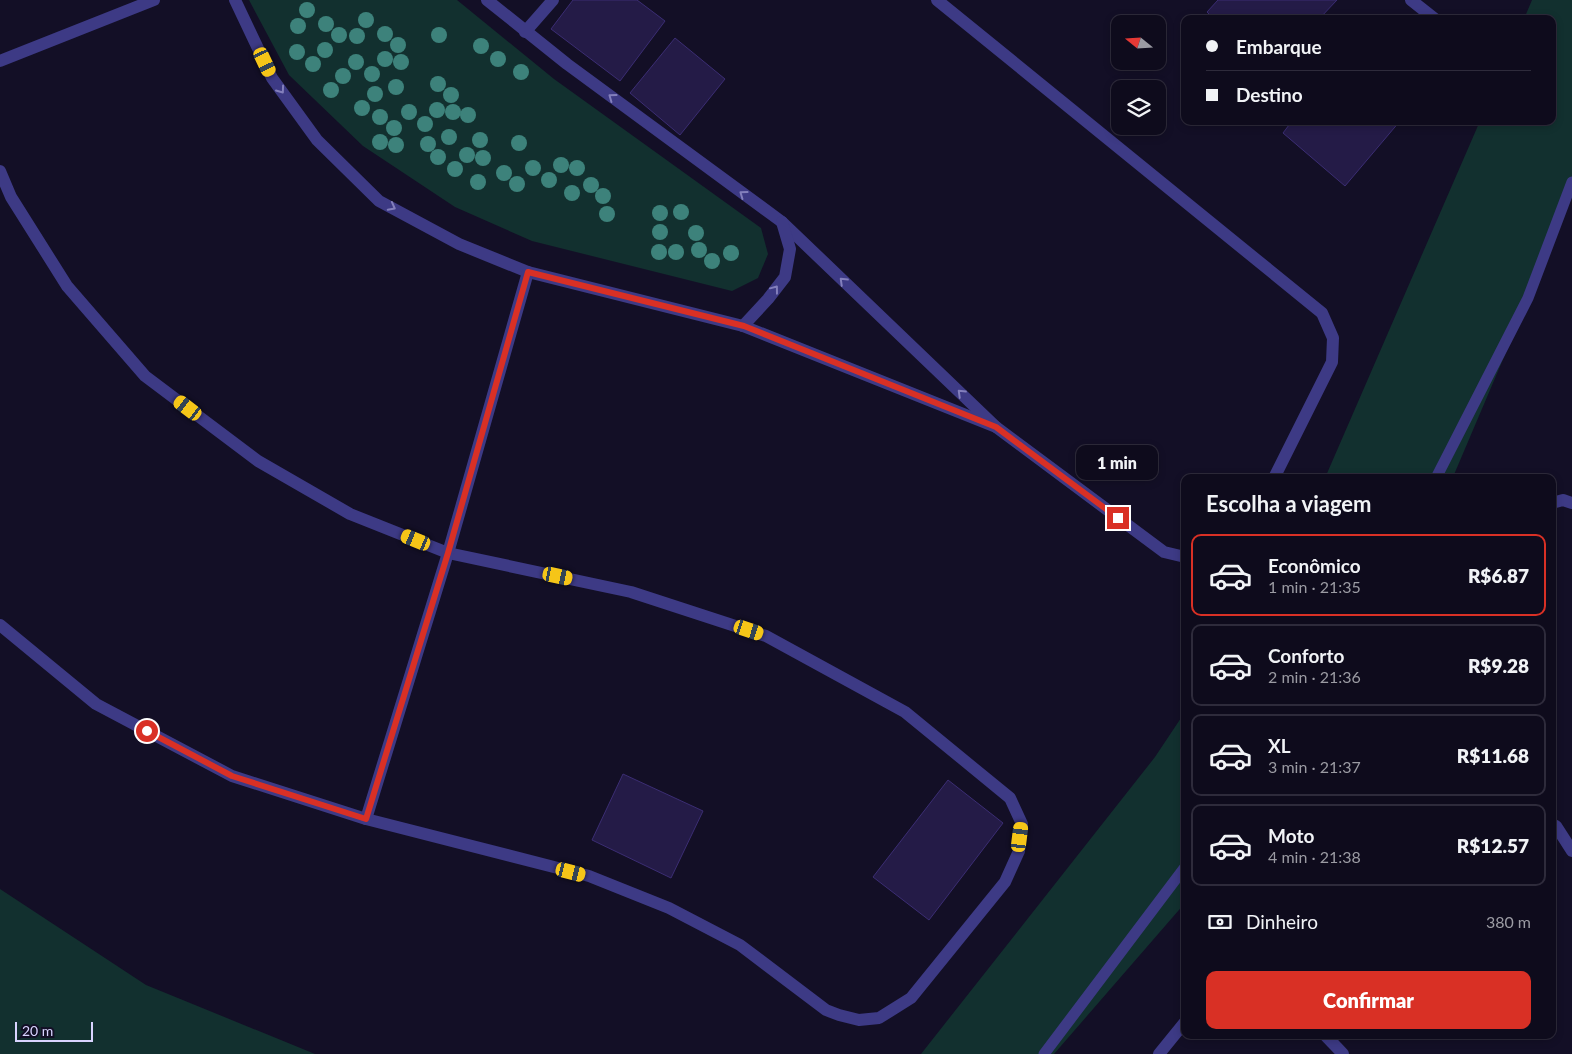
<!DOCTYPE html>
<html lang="pt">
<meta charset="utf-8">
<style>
:root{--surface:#0e0b1c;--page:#1c1929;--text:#f1f3f6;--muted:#9b9ba3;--line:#2e2b3b;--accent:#d93025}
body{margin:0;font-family:Lato,sans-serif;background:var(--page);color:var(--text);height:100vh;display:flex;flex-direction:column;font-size:19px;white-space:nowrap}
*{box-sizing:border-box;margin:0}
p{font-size:16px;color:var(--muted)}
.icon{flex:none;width:28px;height:28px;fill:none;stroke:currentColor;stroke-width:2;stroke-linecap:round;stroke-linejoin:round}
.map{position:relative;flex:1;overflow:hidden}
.drawer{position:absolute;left:1181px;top:474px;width:375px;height:565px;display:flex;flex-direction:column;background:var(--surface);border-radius:10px;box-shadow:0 2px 8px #0003,0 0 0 1px var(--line)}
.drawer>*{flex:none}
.hud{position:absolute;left:1181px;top:15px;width:375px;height:110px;border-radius:10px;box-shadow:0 2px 8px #0003,0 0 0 1px var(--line);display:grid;align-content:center;height:110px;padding:0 25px;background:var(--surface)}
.needle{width:32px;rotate:288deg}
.tools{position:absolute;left:1111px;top:15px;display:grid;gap:10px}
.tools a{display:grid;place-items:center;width:55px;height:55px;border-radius:10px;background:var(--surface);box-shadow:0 2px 8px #0003,0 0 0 1px var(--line);font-size:25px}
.scale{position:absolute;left:15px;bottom:12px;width:78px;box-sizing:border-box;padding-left:5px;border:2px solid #d9d4ff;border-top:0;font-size:14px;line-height:18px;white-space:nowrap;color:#d9d4ff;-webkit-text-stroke:4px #130f26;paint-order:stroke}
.end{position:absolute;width:22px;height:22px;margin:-11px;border:6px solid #d93025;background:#fff;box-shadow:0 0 0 2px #fff}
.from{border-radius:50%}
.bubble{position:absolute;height:35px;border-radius:10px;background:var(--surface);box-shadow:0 2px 8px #0003,0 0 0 1px var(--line);font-size:16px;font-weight:800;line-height:35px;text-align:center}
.car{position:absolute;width:15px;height:30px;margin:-15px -8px;border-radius:6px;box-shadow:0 0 4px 1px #0007;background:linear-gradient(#f5c518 24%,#345 0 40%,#f5c518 0 76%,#345 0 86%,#f5c518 0)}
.hud b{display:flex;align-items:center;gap:18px;height:48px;font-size:19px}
.hud b+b{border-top:1px solid var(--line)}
.hud i{width:12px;height:12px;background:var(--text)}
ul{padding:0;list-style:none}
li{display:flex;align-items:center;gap:15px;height:82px;margin:0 10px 8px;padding:0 15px;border:2px solid var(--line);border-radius:10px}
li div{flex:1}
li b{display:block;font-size:19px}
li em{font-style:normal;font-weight:800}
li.on{border-color:var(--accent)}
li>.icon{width:45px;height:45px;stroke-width:1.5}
h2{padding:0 25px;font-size:22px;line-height:60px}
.pay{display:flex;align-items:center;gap:12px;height:55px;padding:0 25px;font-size:19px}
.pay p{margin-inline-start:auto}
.button{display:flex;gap:10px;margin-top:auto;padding:10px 25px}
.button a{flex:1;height:58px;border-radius:10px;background:var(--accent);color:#fff;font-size:20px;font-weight:800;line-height:58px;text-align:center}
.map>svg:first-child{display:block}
.green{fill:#12302f}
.building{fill:#241b47;stroke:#3b2d73}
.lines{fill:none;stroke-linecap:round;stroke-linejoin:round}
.service{stroke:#3d3a85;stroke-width:11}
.minor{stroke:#3d3a85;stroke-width:12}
.tree{fill:#3d827b}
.oneway{stroke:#837fbc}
.route{stroke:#d93025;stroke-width:6}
</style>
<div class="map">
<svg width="1572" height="1054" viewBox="0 0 1572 1054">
<rect width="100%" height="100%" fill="#130f26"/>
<g class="green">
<polygon points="249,0 457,0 554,79 761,228 768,254 758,278 732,291 532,241 455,207 363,146 289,75"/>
<polygon points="1532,0 1572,0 1572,197 1453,477 1325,478 1480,121 1552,121 1552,19 1524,19"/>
<polygon points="1185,712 1185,903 1054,1054 921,1054 1155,757"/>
<polygon points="0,889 146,985 315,1054 0,1054"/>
</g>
<g class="building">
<polygon points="573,0 637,0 665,21 620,81 551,29"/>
<polygon points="1218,0 1337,0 1319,19 1214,19 1207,12"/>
<polygon points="675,38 725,79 680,135 630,93"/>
<polygon points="1292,121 1400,121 1345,186 1283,133"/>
<polygon points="623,774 703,811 671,878 592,840"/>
<polygon points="948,780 1003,823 929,920 873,877"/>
</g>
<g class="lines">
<g class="service">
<polyline points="1436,478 1528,298 1572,182"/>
<polyline points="1044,1054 1185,867"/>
</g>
<g class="minor">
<polyline points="235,0 272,78 317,140 379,201 459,244 528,272 743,326 996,427"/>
<polyline points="487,0 567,64 782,222 996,427 1164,552 1185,557"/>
<polyline points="937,0 1322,313 1333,338 1332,362 1274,478"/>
<polyline points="1411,0 1435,19"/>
<polyline points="525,32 553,0"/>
<polyline points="0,61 154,0"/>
<polyline points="0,171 11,197 67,286 145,376 258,461 350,514 448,553 631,592 766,636 905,712 1010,798 1022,824 1019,851 1005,882 911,998 879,1018 859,1020 839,1015 826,1010 740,945 669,908 589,876 366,819 232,776 96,704 0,625"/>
<polyline points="743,326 768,299 785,277 790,249 782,222"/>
<polyline points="1552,503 1563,500 1572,503"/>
<polyline points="366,819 448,553 528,272"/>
<polyline points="1552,824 1556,826 1572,851"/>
<polyline points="1325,1035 1343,1054"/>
<polyline points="1159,1054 1185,1022"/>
</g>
</g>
<g class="tree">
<circle cx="307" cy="10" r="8"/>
<circle cx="366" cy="20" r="8"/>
<circle cx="326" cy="24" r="8"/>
<circle cx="298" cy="26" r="8"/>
<circle cx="385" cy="34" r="8"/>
<circle cx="339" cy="35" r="8"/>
<circle cx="439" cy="35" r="8"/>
<circle cx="357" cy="36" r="8"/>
<circle cx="398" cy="45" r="8"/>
<circle cx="481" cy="46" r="8"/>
<circle cx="325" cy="50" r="8"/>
<circle cx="297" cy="52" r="8"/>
<circle cx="385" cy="59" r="8"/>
<circle cx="498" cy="59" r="8"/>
<circle cx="356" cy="62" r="8"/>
<circle cx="401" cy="62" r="8"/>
<circle cx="313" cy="64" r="8"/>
<circle cx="521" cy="72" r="8"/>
<circle cx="372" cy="74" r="8"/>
<circle cx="343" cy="76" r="8"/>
<circle cx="438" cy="84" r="8"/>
<circle cx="396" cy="87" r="8"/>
<circle cx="331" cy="90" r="8"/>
<circle cx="375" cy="94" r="8"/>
<circle cx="451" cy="95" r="8"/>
<circle cx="362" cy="108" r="8"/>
<circle cx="437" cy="110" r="8"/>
<circle cx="409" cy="112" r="8"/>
<circle cx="453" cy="112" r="8"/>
<circle cx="468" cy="115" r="8"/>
<circle cx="380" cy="117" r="8"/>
<circle cx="425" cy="124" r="8"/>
<circle cx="394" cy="128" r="8"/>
<circle cx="449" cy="137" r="8"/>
<circle cx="480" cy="140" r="8"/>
<circle cx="380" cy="142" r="8"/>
<circle cx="519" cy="143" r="8"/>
<circle cx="428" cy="144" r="8"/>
<circle cx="396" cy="145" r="8"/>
<circle cx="467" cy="155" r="8"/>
<circle cx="438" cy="157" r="8"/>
<circle cx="483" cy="158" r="8"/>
<circle cx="561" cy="165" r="8"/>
<circle cx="533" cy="168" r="8"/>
<circle cx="577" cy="168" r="8"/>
<circle cx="455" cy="169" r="8"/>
<circle cx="504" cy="173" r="8"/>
<circle cx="549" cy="180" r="8"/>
<circle cx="478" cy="182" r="8"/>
<circle cx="517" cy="184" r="8"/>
<circle cx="591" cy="185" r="8"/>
<circle cx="572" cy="193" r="8"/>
<circle cx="603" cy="196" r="8"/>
<circle cx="681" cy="212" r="8"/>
<circle cx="660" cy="213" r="8"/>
<circle cx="607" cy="214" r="8"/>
<circle cx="660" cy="232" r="8"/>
<circle cx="696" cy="233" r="8"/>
<circle cx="699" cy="250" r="8"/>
<circle cx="659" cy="252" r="8"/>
<circle cx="676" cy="252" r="8"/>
<circle cx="731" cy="253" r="8"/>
<circle cx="712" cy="261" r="8"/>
</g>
<defs><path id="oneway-chevron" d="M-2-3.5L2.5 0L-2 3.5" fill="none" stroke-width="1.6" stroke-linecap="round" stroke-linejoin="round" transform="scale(1.25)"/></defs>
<g class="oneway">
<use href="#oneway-chevron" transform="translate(281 90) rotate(54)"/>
<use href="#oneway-chevron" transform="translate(612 97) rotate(-144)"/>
<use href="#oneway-chevron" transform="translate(743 194) rotate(-144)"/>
<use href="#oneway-chevron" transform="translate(392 207) rotate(28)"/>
<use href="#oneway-chevron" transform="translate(843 281) rotate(-136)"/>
<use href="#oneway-chevron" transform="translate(775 289) rotate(-53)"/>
<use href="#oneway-chevron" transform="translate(961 393) rotate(-136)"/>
</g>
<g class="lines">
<polyline class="route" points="147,731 232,776 366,819 448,553 528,272 744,326 996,427 1118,518"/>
</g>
</svg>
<div class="tools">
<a><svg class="needle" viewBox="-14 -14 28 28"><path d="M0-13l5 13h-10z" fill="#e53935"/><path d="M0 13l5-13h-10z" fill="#9b9ba3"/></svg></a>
<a><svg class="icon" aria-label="layers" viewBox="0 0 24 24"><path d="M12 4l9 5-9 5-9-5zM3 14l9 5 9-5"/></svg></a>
</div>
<div class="scale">20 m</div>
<i class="end from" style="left:147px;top:731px"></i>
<i class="end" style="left:1118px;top:518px"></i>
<div class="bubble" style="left:1076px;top:445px;width:82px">1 min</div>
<i class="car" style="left:265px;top:62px;rotate:155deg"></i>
<i class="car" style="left:188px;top:408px;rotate:307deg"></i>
<i class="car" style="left:416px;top:540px;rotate:292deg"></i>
<i class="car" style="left:558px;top:576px;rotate:102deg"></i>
<i class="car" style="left:749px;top:630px;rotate:108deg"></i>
<i class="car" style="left:1020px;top:837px;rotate:7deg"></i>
<i class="car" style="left:571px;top:872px;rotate:104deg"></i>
<div class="hud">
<b><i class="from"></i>Embarque</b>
<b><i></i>Destino</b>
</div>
<section class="drawer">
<h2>Escolha a viagem</h2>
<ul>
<li class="on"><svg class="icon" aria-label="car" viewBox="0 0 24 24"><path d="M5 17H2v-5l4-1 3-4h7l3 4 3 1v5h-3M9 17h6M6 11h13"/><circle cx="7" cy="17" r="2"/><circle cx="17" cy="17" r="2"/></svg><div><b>Econômico</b><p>1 min · 21:35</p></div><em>R$6.87</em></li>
<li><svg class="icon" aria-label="car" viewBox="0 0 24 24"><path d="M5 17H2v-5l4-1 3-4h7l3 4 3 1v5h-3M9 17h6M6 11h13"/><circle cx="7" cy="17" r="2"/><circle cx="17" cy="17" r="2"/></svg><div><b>Conforto</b><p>2 min · 21:36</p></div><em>R$9.28</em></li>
<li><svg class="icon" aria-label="car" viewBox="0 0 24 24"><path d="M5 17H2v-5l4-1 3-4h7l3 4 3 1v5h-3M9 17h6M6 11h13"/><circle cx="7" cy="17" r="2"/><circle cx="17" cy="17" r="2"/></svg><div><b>XL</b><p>3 min · 21:37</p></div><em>R$11.68</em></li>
<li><svg class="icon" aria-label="car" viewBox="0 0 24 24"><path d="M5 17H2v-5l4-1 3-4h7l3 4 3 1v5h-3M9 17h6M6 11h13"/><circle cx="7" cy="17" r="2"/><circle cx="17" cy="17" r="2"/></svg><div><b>Moto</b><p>4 min · 21:38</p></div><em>R$12.57</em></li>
</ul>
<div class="pay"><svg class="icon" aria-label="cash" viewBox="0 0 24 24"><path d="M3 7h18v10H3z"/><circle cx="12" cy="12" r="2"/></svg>Dinheiro<p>380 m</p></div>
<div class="button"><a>Confirmar</a></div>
</section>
</div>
